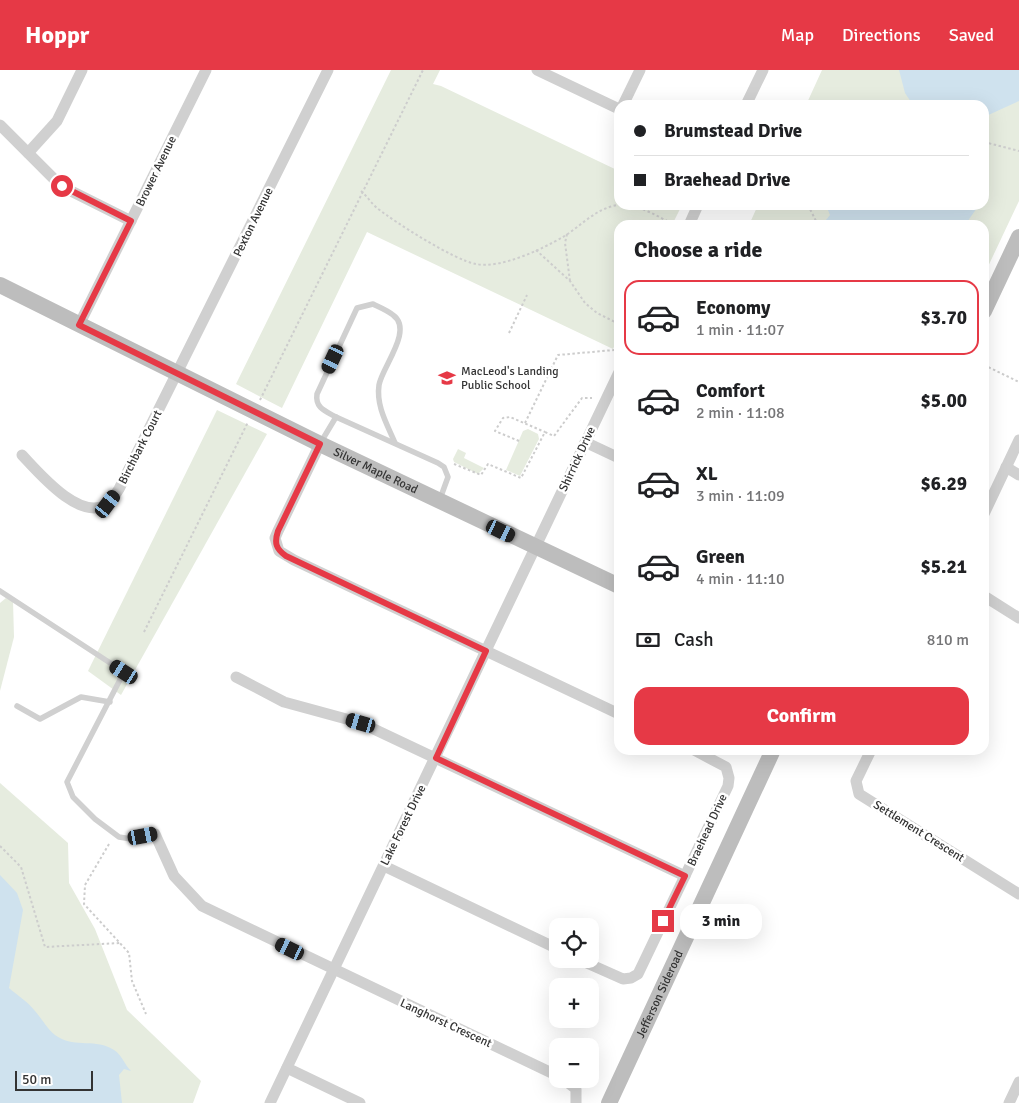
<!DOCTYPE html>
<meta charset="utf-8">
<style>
:root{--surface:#fff;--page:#f2f2f2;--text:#202124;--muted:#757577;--line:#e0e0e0;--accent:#e63946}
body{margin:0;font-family:Signika,sans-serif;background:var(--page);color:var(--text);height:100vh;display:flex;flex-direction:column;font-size:19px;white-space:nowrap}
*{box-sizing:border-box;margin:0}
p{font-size:16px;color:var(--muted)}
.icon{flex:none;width:28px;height:28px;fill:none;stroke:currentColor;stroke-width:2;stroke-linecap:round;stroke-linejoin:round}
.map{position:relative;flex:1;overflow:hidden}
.sheet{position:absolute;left:614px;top:150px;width:375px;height:535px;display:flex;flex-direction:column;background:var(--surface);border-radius:15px;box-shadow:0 5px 20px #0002}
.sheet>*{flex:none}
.guide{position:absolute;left:614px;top:30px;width:375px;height:110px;border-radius:15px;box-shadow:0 5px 20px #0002;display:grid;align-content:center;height:110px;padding:0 20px;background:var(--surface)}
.buttons{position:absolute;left:549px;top:848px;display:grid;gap:10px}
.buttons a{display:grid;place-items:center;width:50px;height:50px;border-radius:10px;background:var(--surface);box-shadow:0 5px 20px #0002;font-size:25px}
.scale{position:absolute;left:15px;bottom:12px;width:78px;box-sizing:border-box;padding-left:5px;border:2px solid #333;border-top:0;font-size:14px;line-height:18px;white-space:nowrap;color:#333;-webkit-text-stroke:4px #fff;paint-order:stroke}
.end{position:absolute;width:22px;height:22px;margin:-11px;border:6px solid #e63946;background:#fff;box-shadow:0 0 0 2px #fff}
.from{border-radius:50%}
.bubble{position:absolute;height:35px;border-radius:15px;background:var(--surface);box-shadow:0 5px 20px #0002;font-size:16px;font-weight:700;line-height:35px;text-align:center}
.car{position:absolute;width:15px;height:30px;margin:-15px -8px;border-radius:6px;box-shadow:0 0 4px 1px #0007;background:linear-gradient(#222 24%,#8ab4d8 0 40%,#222 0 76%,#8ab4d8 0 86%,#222 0)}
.guide b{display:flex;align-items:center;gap:18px;height:48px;font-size:19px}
.guide b+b{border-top:1px solid var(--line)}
.guide i{width:12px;height:12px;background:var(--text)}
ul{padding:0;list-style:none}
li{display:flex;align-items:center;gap:15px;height:75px;margin:0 10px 8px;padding:0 10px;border:2px solid transparent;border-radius:15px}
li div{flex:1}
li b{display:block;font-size:19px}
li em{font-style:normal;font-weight:700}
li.on{border-color:var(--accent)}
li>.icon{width:45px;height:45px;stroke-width:1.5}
h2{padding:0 20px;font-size:22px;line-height:60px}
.pay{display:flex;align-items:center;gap:12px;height:55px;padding:0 20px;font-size:19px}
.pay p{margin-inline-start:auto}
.action{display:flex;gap:10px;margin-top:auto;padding:10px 20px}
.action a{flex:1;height:58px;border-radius:15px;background:var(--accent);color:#fff;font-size:20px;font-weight:700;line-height:58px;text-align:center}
header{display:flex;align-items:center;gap:30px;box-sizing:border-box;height:70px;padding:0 25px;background:var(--accent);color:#fff}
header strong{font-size:24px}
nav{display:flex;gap:28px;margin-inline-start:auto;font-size:18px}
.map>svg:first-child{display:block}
.green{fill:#e6ecdf}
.water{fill:#cfe2ee}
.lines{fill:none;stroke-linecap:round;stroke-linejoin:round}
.path{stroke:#cdcdcd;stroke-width:2;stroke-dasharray:2.5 2.5;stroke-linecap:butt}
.lane{stroke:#d0d0d0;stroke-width:5.5}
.street{stroke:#d0d0d0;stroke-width:11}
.secondary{stroke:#bdbdbd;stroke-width:16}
.route{stroke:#e63946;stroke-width:6}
.labels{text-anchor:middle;stroke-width:5;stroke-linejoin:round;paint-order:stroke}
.street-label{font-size:12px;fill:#333;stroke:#fff}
.poi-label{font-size:12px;fill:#333;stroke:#fff;text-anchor:start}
</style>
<header>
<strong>Hoppr</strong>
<nav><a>Map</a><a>Directions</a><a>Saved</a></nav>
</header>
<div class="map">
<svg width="1019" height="1033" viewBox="0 0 1019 1033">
<rect width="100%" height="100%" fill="#fff"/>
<g class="green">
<polygon points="391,0 440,0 433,14 441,16 619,101 619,135 682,135 672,155 619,155 619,266 613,279 367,162 282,338 236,314"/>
<polygon points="822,0 1019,0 1019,131 984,205 984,155 749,155 758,135 984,135 984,35 806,35"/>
<polygon points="217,340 267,364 121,625 88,601"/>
<polygon points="528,359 538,364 539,369 520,406 506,400 523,361"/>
<polygon points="458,379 466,383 464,388 484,398 478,404 454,392 453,389"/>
<polygon points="6,528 13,531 14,567 0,621 0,533"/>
<polygon points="0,713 68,773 69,813 95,859 127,940 201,1011 193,1033 113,1033 10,928 0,815"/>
</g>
<g class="water">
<polygon points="899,0 1019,0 1019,31 984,47 984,35 913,35 905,23"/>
<polygon points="826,135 979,135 965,155 833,155 826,150 830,145"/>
<path d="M0 805 17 823 23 840 9 918C17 925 28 932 35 941 43 950 48 961 58 967 76 978 96 968 114 980 122 985 124 994 131 1001L124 999 119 1005 122 1033H0Z"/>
</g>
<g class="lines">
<g class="path">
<polyline points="984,74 988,73 1019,81"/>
<path d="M361 121C367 126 371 133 377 138 396 153 454 190 476 194 501 199 542 179 563 167 581 156 596 138 618 135 638 133 658 147 675 155"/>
<polyline points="808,135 818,155"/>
<polyline points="567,164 565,173 570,211"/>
<polyline points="536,180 570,211 585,233 597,243 619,254"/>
<polyline points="509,263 527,225"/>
<polyline points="984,295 1019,312"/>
<polyline points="260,330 423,0"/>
<polyline points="525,353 558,285 614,280"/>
<polyline points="519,371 495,361 503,348 510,347 545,362"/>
<polyline points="454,394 481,405 488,394 521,408 545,362 554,366 582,328 592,328"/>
<polyline points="144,562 248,352"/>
<polyline points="109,774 85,815 84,834 129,883 132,911 146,944"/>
<polyline points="0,776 21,797 45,877 120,873"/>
</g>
<g class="lane">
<path d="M336 347C325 341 315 338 317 324L357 238 373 234C379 237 387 240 393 245 414 260 382 297 379 315 376 336 387 354 395 373"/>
<polyline points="321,372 336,347 438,393 444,397 448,407 440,429"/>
<polyline points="0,521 124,602 67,712 73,727 95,749 119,767 131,769 155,764"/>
<polyline points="17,636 40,649 81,627 110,632"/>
</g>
<g class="street">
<polyline points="537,0 619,39"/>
<polyline points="623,35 640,0"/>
<polyline points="746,35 763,0"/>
<polyline points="0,55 61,116 131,151"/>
<polyline points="28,83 57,51 82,0"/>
<polyline points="689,155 698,135"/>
<polyline points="79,255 206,0"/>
<polyline points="585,372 619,388"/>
<polyline points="320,374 278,461 275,468 279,481 294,490 619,644"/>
<path d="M22 385C39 403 80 452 107 434 112 431 116 423 119 419L328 0"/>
<polyline points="1006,397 1019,405"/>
<polyline points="984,444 1019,370"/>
<polyline points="984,526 1019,548"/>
<polyline points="236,607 284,632 361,653 685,806"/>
<polyline points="871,680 856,711 859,724 1019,824"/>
<polyline points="155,764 174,806 202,836 558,1006"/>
<polyline points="384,796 558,879"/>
<polyline points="578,889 623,909 631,908 638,904 728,716 729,708 726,697 694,680"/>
<polyline points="287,998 360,1033"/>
<polyline points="563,1009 576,1019 576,1033"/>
<polyline points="270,1033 619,302"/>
<polyline points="1009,1033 1019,1012"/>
</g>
<g class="secondary">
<path id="s1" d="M0 215 320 374 619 516"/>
<polyline points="984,241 1019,167"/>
<path id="s2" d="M609 1033 773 680"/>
</g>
</g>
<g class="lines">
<path class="route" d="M62 116 131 151 79 255 320 374 278 461C274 473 276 479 286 486L486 581 436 688 685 806 663 851"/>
</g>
<defs>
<g id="school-bare" transform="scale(1.35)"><path d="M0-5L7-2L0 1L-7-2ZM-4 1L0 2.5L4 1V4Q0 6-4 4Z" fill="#e63946" stroke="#fff" stroke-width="2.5" paint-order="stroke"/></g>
</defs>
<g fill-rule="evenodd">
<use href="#school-bare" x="447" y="308"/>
</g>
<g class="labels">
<g class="street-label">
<text transform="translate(156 101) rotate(-64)" y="4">Brower Avenue</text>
<text transform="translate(253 152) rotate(-64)" y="4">Pexton Avenue</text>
<text transform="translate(140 377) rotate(-63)" y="4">Birchbark Court</text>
<text transform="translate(577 389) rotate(-65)" y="4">Shirrick Drive</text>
<text dy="4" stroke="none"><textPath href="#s1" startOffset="419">Silver Maple Road</textPath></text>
<text transform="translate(403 755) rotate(-64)" y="4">Lake Forest Drive</text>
<text transform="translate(707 760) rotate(-65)" y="4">Braehead Drive</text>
<text transform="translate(919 761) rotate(32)" y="4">Settlement Crescent</text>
<text dy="4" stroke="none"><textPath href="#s2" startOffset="120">Jefferson Sideroad</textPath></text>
<text transform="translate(446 953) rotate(25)" y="4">Langhorst Crescent</text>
</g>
<g class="poi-label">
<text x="461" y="305">MacLeod's Landing<tspan x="461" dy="14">Public School</tspan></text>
</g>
</g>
</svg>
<div class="buttons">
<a><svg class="icon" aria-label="locate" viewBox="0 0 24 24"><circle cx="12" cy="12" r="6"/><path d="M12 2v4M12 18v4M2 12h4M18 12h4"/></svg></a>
<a>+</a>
<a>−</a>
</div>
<div class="scale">50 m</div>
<i class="end from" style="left:62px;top:116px"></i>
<i class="end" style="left:663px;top:851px"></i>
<div class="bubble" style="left:680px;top:834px;width:82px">3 min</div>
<i class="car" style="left:333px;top:289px;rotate:205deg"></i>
<i class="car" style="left:108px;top:434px;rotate:37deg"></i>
<i class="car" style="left:501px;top:461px;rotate:116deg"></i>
<i class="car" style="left:124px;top:602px;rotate:303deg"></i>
<i class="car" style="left:361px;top:653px;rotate:286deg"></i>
<i class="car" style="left:143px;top:766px;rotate:79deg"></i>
<i class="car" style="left:290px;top:879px;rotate:296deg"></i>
<div class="guide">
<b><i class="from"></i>Brumstead Drive</b>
<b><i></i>Braehead Drive</b>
</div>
<section class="sheet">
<h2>Choose a ride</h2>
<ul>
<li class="on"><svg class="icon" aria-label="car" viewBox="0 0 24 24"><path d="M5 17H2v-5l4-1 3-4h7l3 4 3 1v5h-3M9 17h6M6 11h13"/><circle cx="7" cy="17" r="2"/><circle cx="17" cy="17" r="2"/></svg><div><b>Economy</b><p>1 min · 11:07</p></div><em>$3.70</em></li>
<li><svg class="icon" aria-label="car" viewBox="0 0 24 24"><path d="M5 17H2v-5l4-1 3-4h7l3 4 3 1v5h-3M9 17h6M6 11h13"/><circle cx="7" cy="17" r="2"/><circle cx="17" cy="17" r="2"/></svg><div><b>Comfort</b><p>2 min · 11:08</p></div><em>$5.00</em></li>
<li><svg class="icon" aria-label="car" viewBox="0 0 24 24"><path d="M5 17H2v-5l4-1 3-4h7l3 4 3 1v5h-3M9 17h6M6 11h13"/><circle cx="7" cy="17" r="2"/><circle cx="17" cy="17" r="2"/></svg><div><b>XL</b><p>3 min · 11:09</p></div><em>$6.29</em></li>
<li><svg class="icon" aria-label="car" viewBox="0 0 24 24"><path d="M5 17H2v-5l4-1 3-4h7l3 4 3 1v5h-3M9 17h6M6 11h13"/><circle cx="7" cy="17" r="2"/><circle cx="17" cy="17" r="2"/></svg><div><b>Green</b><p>4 min · 11:10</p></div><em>$5.21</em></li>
</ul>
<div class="pay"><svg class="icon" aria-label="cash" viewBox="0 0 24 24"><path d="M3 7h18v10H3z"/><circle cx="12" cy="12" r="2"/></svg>Cash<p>810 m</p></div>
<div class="action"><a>Confirm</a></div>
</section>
</div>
